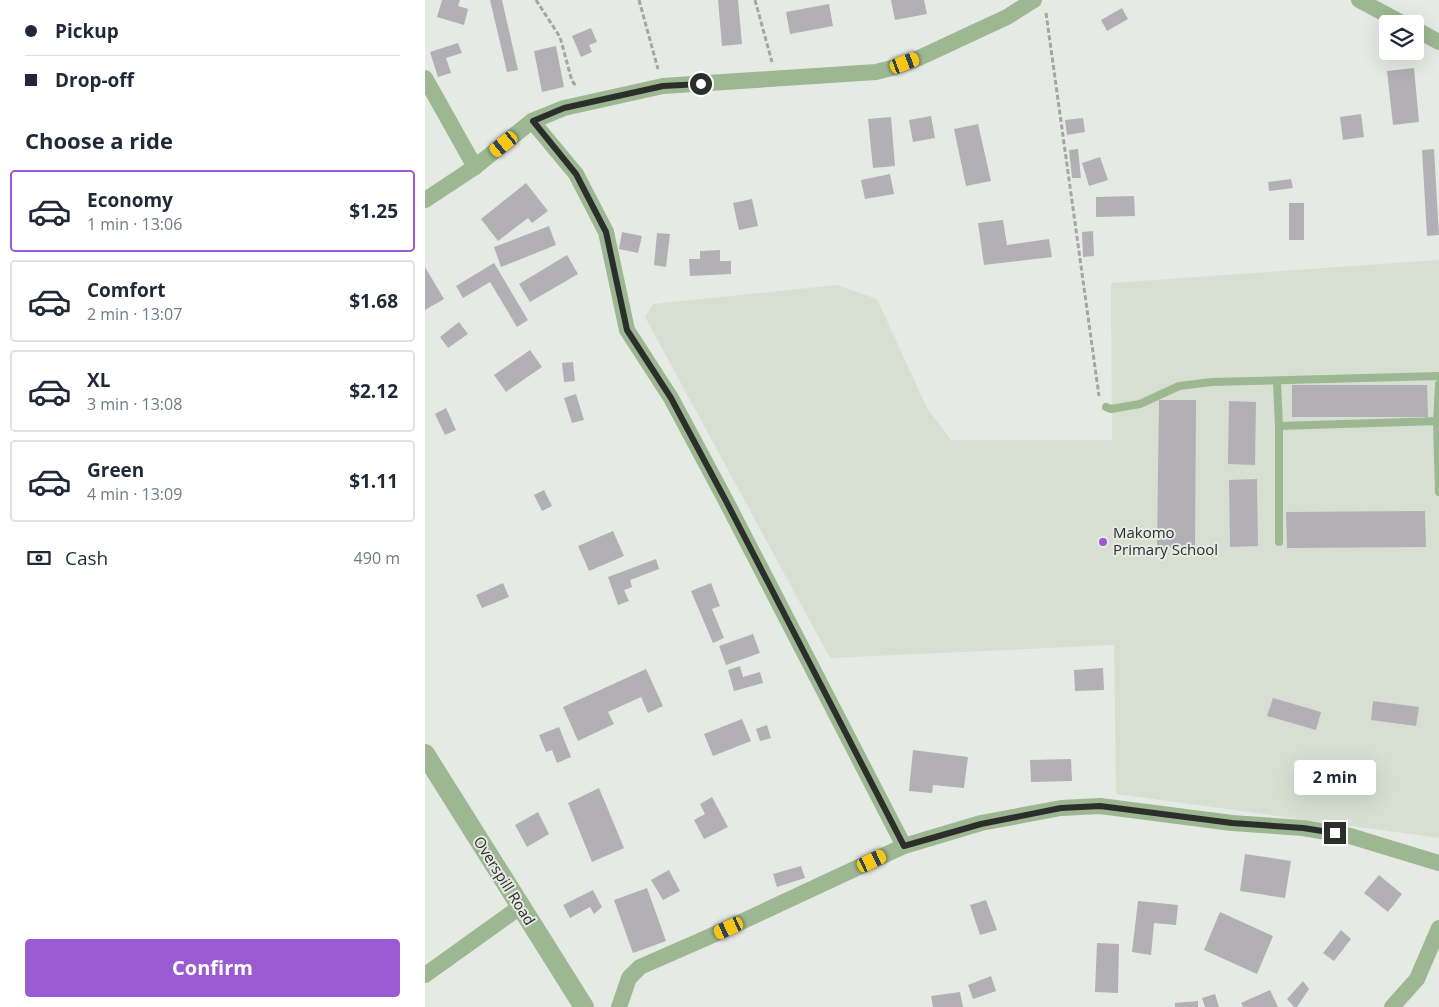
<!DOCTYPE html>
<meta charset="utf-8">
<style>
:root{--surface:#fff;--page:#f2f2f3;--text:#1f2937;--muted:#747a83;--line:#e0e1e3;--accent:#9a5bd2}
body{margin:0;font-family:"Open Sans",sans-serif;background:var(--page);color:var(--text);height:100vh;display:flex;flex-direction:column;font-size:19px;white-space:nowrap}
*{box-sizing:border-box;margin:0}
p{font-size:16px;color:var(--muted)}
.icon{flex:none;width:28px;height:28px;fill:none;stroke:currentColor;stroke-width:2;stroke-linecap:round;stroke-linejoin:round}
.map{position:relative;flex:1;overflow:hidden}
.side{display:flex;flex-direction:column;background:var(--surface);width:425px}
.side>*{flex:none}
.guide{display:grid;align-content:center;height:110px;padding:0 25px;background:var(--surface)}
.tools{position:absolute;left:954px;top:15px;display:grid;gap:10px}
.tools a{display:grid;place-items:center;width:45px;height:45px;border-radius:5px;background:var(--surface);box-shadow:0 5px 20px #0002;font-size:25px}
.end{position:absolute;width:22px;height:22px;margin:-11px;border:6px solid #2c2e2c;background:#fff;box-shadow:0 0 0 2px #fff}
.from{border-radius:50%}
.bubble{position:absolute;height:35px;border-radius:5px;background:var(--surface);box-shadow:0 5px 20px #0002;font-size:16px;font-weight:700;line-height:35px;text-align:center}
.car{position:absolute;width:15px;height:30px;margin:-15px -8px;border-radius:6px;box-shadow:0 0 4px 1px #0007;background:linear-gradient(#f5c518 24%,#345 0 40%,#f5c518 0 76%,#345 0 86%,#f5c518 0)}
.guide b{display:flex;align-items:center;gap:18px;height:48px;font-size:19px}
.guide b+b{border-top:1px solid var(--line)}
.guide i{width:12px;height:12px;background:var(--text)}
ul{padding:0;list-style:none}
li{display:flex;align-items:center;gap:15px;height:82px;margin:0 10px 8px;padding:0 15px;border:2px solid var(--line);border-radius:5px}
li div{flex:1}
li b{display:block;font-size:19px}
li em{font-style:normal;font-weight:700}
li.active{border-color:var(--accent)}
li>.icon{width:45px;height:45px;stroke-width:1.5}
h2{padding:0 25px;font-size:22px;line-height:60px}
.pay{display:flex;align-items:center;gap:12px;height:55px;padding:0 25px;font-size:19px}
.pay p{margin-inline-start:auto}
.button{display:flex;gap:10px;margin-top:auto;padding:10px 25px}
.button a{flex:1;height:58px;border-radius:5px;background:var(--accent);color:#fff;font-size:20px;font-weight:700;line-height:58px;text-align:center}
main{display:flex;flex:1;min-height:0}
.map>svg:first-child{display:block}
.built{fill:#d7dfd3}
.building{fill:#b2b0b5}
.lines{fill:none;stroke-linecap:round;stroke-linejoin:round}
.path{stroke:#a3a6a1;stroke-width:3;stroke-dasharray:5 2.5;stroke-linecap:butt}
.service{stroke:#9db792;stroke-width:8}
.minor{stroke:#9db792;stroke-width:16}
.tertiary{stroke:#9db792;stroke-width:20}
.route{stroke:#2c2e2c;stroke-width:6}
.poi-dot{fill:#9a5bd2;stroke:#e6eae4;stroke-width:2}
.labels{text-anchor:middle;stroke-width:4;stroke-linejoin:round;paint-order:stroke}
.poi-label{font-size:15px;fill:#2c2e2c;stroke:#e6eae4;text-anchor:start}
.street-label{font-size:15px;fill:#2c2e2c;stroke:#e6eae4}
</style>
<main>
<section class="side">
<div class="guide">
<b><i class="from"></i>Pickup</b>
<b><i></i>Drop-off</b>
</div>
<h2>Choose a ride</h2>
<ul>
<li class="active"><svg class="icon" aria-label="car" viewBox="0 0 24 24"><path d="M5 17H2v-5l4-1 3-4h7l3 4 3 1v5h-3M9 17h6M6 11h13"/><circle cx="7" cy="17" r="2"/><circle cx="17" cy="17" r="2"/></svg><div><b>Economy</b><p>1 min · 13:06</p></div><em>$1.25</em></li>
<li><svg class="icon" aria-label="car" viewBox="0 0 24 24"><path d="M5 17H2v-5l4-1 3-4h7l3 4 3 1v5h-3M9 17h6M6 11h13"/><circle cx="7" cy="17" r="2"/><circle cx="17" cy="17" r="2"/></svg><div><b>Comfort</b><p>2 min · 13:07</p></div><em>$1.68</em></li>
<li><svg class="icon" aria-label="car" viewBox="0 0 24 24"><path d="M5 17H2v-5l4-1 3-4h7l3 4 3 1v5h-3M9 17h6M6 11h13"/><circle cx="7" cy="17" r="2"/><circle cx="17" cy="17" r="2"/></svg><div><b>XL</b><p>3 min · 13:08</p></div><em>$2.12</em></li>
<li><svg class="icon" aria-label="car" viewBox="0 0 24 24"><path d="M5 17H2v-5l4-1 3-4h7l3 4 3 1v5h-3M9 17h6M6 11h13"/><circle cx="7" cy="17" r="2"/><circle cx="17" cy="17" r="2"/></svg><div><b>Green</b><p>4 min · 13:09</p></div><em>$1.11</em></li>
</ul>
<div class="pay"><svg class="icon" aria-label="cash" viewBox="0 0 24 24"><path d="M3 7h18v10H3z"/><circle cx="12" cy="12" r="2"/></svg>Cash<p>490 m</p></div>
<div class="button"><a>Confirm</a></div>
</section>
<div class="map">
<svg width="1014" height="1007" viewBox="0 0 1014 1007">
<rect width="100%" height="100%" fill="#e6eae4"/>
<polygon class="built" points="1014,260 1014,838 691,794 689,645 405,658 220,317 228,304 412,285 452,299 502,408 526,440 687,440 686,283"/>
<g class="building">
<polygon points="17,0 35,0 33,6 43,9 39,25 12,17"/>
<polygon points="65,0 77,0 93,70 82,72"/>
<polygon points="293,0 313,0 317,44 297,46"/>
<polygon points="466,0 499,0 502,14 470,20"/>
<polygon points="404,4 408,26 365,34 361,12"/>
<polygon points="697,8 703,19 682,31 676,20"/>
<polygon points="166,28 172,42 164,45 167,52 156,57 147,36"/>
<polygon points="33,43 37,53 21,58 26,73 13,77 5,52"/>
<polygon points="131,46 139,87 117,92 109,51"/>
<polygon points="989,68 994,122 968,125 962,71"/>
<polygon points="936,114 939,137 918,140 915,117"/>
<polygon points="506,116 510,138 488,142 484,120"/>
<polygon points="466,117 470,166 448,168 443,119"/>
<polygon points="658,118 660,132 642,135 640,120"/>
<polygon points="553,124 566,181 541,186 529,129"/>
<polygon points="653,149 656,178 647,178 644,150"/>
<polygon points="1009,149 1014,235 1002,236 997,150"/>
<polygon points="675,157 683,180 664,186 657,163"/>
<polygon points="465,174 469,194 440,199 436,180"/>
<polygon points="866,179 868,188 844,191 843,182"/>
<polygon points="101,183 123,211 107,223 103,218 73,241 56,219"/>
<polygon points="709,196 710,216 671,217 671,197"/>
<polygon points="327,199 333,226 314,230 308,203"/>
<rect x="864" y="203" width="15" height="37"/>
<polygon points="578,220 582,245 624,239 627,257 559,265 553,223"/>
<polygon points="124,226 131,245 76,267 69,247"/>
<polygon points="668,231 669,256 658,257 657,232"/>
<polygon points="197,232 217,236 213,253 194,249"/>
<polygon points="232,233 245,234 241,267 229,265"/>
<polygon points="295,250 295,261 306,261 306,274 265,276 264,259 275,259 275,251"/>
<polygon points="142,255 153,274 105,302 94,284"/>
<polygon points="69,263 103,320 92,327 65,282 38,298 31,286"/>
<polygon points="0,267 19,299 0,310"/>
<polygon points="34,322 43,334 23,348 15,337"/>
<polygon points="105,350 117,367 81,392 69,375"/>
<polygon points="148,362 150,381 139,382 137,363"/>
<polygon points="867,385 1002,385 1003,417 867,417"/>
<polygon points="151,394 159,420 147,423 139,398"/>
<polygon points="734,400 771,400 770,548 732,547"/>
<polygon points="804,401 831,402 830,465 803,464"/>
<polygon points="21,408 31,430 20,435 10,414"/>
<polygon points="832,479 833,546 805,547 804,480"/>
<polygon points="119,490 127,506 117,511 109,495"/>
<polygon points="1000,511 1001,547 862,548 861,512"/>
<polygon points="188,531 199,556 164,571 153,546"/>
<polygon points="231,559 234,569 205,580 207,587 199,590 204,601 193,605 183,577"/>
<polygon points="78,583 84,597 57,608 51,595"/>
<polygon points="286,583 295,606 287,609 299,638 288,643 266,591"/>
<polygon points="328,634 335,653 301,665 294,646"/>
<polygon points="315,666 318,677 335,672 338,683 309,691 303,670"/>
<polygon points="678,668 679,690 650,691 649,670"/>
<polygon points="221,669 238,706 223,713 216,697 183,712 189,724 153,741 138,707"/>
<polygon points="848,698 896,712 891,730 842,716"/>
<polygon points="948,701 994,707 991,726 946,720"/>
<polygon points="317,719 326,741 288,756 279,734"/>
<polygon points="342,725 346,738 335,741 331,729"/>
<polygon points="134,727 146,757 132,763 127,750 121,752 114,735"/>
<polygon points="488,750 543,757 539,788 508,785 507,793 484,791"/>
<polygon points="646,759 647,781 606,782 605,760"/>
<polygon points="174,788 199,848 167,862 143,803"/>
<polygon points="287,797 303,827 279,839 269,820 280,814 275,804"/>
<polygon points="113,812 124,834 102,847 90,825"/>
<polygon points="820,854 866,861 860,898 815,891"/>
<polygon points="376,866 380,878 352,887 348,874"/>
<polygon points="244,870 255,891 238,900 226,880"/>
<polygon points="954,875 977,894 963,912 939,893"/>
<polygon points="222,888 241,941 208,953 189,900"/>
<polygon points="168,890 177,907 169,914 165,907 145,918 138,905"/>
<polygon points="561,900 572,930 555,935 545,905"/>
<polygon points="713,901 753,905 751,925 729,923 726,955 707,952"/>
<polygon points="795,912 848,936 832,974 779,950"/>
<polygon points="916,930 926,939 909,961 898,953"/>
<polygon points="672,943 694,944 693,993 670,992"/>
<polygon points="566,976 571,991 548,999 543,985"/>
<polygon points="878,981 884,989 872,1007 869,1007 862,999"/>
<polygon points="845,990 853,1007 818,1007 816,1003"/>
<polygon points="535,992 538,1007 508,1007 506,996"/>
<polygon points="790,994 794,1007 780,1007 777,998"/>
<polygon points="773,1001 773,1007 750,1007 750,1003"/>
</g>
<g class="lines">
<g class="path">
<polyline points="111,0 135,37 147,81 152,87"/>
<polyline points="214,0 233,69"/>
<polyline points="330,0 347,62"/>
<polyline points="621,13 674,396"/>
</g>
<g class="service">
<polyline points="852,381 854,426 854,542"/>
<polyline points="1014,384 1012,422 1014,492"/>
<polyline points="681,407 686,409 715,404 754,386 787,382 1014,376"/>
<polyline points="854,426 1014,421"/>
</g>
<g class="minor">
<polyline points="934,0 979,24"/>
<polyline points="990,29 1014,42"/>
<polyline points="0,78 50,167"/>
<polyline points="107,121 151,174 181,232 202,330 246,398 301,501 479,846"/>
<polyline points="0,200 50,167 107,121 139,108 238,86 451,72 467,68 494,58 582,17 609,0"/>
<polyline points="0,975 95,907"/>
<polyline points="194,1007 204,978 215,967 288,935 479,846 556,823 636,808 675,806 807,823 878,828 925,836 1014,863"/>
<polyline points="967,1007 992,979 1014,928"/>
</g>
<polyline class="tertiary" points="0,754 159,1007"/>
</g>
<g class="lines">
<polyline class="route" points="276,84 238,86 139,108 108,121 151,174 181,232 202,330 246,398 255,415 301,501 479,846 556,824 636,808 675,806 807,823 878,828 910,833"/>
</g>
<circle class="poi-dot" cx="678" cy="542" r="5"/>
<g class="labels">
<g class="poi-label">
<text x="688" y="538">Makomo<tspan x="688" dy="17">Primary School</tspan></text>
</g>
<g class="street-label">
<text transform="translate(79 881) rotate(58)" y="5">Overspill Road</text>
</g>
</g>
</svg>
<div class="tools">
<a><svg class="icon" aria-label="layers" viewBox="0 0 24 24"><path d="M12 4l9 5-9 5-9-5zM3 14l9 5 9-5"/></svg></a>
</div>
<i class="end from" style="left:276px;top:84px"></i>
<i class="end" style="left:910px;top:833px"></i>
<div class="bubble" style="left:869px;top:760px;width:82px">2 min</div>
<i class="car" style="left:480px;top:63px;rotate:69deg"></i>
<i class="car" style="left:79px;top:144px;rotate:231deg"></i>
<i class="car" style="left:447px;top:861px;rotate:64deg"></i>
<i class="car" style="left:304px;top:928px;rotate:245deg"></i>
</div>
</main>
